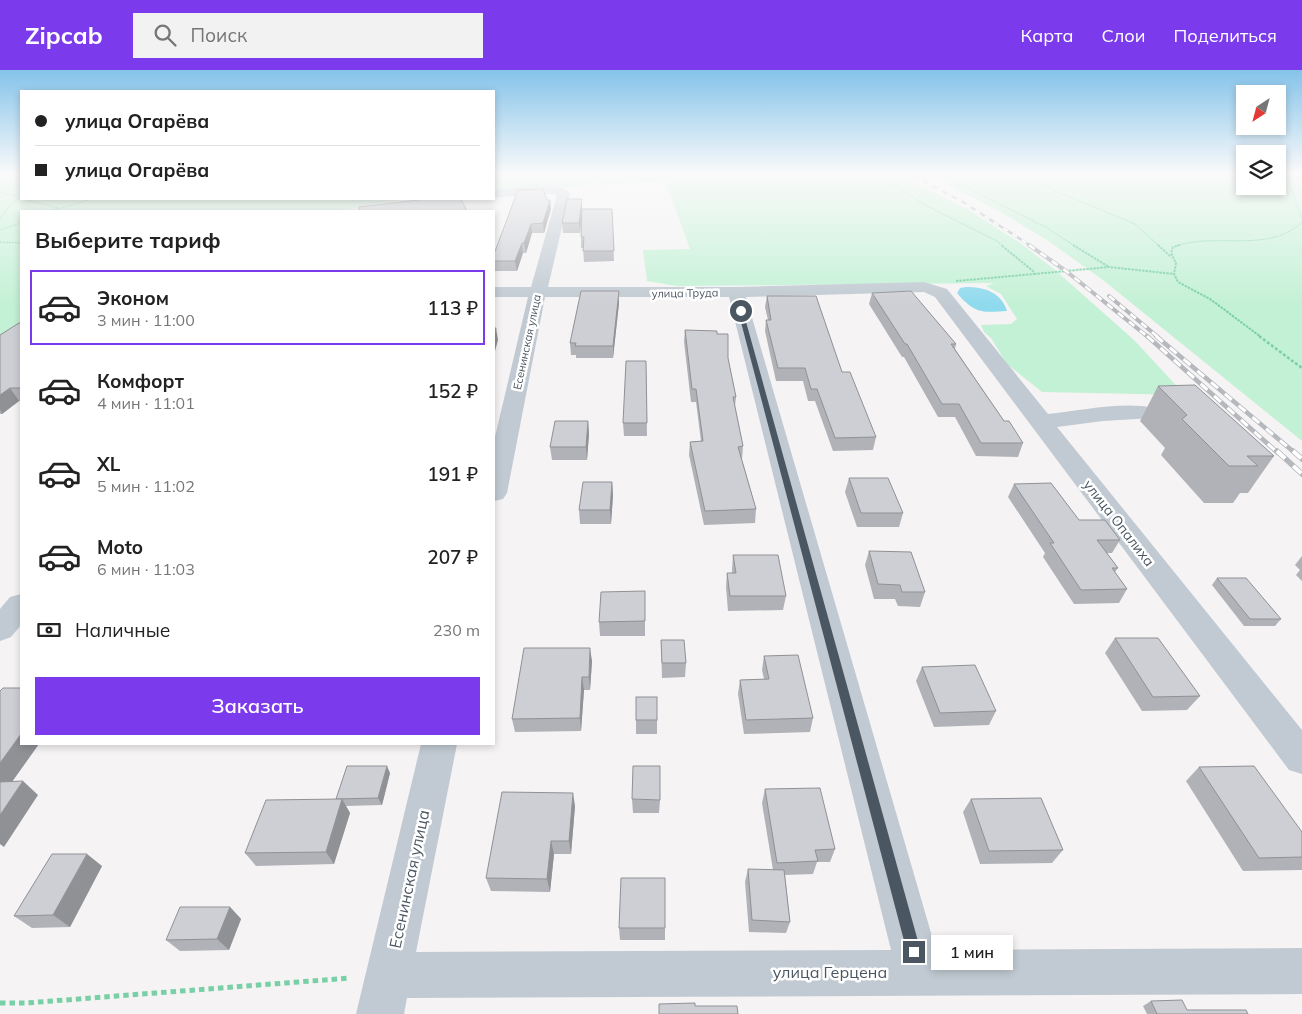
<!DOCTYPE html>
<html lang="ru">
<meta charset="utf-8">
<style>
:root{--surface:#fff;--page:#f2f2f2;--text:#222;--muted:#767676;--line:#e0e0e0;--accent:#7c3aed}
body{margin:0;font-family:Mulish,sans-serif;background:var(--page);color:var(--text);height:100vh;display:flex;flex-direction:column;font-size:19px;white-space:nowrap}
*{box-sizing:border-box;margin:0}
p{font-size:16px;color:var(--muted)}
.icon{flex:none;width:28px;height:28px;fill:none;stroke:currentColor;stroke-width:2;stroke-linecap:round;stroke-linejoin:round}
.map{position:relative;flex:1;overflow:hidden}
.details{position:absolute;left:20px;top:140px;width:475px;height:535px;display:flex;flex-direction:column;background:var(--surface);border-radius:0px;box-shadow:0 2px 8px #0003}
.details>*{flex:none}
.banner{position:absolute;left:20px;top:20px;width:475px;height:110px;border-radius:0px;box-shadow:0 2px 8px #0003;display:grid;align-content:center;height:110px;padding:0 15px;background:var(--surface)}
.needle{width:32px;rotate:216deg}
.tools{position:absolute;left:1236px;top:15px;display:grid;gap:10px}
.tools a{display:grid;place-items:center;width:50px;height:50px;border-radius:0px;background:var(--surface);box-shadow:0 2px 8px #0003;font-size:25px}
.end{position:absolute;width:22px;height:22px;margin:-11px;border:6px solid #4a5661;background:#fff;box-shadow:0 0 0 2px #fff}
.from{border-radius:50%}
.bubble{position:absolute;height:35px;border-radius:0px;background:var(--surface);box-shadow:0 2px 8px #0003;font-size:16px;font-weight:600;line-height:35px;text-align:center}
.banner b{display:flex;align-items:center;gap:18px;height:48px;font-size:19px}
.banner b+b{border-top:1px solid var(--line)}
.banner i{width:12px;height:12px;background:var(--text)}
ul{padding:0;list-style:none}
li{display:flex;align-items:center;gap:15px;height:75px;margin:0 10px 8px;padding:0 5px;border:2px solid transparent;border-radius:0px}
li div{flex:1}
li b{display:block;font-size:19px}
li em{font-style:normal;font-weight:600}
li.selected{border-color:var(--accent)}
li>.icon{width:45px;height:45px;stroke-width:1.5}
h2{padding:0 15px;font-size:22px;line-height:60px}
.pay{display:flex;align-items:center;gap:12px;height:55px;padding:0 15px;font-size:19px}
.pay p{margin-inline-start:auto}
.cta{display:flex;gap:10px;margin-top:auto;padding:10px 15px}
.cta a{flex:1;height:58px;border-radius:0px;background:var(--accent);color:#fff;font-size:20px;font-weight:600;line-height:58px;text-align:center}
header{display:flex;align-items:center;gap:30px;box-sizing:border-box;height:70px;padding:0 25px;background:var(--accent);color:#fff}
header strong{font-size:24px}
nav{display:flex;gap:28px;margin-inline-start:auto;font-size:18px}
.search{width:350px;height:45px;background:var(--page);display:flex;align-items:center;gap:12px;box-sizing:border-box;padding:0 18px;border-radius:0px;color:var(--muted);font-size:19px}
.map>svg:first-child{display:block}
.green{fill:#c3f1d5}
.water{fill:#90daee}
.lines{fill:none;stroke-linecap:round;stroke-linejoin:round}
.path-far3{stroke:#7ad0a6;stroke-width:1;stroke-dasharray:2 1;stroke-linecap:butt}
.path-far2{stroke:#7ad0a6;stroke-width:2;stroke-dasharray:2.5 1;stroke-linecap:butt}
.path-far1{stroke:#7ad0a6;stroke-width:2.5;stroke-dasharray:3 2;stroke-linecap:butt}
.path{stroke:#7ad0a6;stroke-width:5;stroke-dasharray:5.5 4;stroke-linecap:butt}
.minor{fill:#c1cad2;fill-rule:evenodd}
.rail-far3-casing{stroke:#b5b8bd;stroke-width:2.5}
.rail-far2-casing{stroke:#b5b8bd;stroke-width:4}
.rail-far1-casing{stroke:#b5b8bd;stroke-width:4.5}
.rail-casing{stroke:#b5b8bd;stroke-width:5.5}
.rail-far3{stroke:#fff;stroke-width:2;stroke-dasharray:5.5;stroke-linecap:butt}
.rail-far2{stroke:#fff;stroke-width:2.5;stroke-dasharray:7;stroke-linecap:butt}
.rail-far1{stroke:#fff;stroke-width:3;stroke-dasharray:9;stroke-linecap:butt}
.rail{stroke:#fff;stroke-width:4;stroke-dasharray:11;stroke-linecap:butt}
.wall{fill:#b0b2b7}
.shaded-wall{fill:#909195}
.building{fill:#cdcfd5;stroke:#909195}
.route{fill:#4a5661}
.labels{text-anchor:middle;stroke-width:5;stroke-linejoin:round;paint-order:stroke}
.far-street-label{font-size:11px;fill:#4a5661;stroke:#fff}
.street-label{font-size:14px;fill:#4a5661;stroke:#fff}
.near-street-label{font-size:16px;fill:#4a5661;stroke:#fff}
</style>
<header>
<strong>Zipcab</strong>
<div class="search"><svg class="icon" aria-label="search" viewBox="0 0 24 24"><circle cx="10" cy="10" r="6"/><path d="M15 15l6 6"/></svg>Поиск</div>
<nav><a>Карта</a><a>Слои</a><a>Поделиться</a></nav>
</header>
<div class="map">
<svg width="1302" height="944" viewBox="0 0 1302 944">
<rect width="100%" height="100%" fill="#f5f3f3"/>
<g class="green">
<polygon points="0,103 21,103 21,129 404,129 337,141 21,141 21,252 0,267"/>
<polygon points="494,103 896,103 967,139 1020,173 1054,199 1134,270 1185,325 1042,322 1007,294 991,268 984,262 981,255 1011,254 1017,249 1001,224 986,216 994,213 677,216 647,211 643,180 690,179 665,111 494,121"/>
<polygon points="926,103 1245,103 1245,116 1278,116 1278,103 1302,103 1302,371 1103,210 1047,170 1002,143"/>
</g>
<path class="water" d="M966 217C984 217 1001 222 1007 241 981 243 974 243 957 223L960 218Z"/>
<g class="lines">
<g class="path-far3">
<polyline points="876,103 925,135 997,171 1003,176"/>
<polyline points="938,103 1047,158 1075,176"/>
<polyline points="1031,103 1031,106 1053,120 1135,154 1159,176"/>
<polyline points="1286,103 1302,149"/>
<polyline points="577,114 605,103"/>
<polyline points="0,122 21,128"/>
<polyline points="24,129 58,138"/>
<polyline points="51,141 91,129"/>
<polyline points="0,149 9,136 19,128"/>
<polyline points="0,160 21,153"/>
<polyline points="0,172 21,173"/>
<path d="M1176 176C1217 162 1268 184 1302 152"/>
</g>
<g class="path-far2">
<polyline points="1073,175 1109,197"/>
<polyline points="1158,175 1171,187"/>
<polyline points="1180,175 1173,177 1171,183 1176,193 1174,204 1178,212 1210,229 1261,267"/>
<polyline points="1034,204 1109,197 1174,204"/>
<polyline points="956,211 1034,204 1033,201 1001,175"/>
</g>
<polyline class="path-far1" points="1259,266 1302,298"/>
<polyline class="path" points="0,933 26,933 350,908"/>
<g class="minor">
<path d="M550 115 563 118 570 123 548 217H736L924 212 947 219 1048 344C1078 341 1124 331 1153 338L1156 343 1153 348 1103 351 1057 357 1302 660V704L1289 700 935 227 924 222 746 227 936 880 1302 878V924L407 928 404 944H356L421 674H457L416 882 891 880 729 227H545L507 423 503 429 494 431V371L528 227H494V217H531L557 125 541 123 494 128V120Z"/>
<polygon points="21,524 21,555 11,567 0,571 0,539 10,527"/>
</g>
<g class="rail-far3-casing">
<polyline id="rail-far3" points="908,103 963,132 1031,176"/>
</g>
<g class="rail-far2-casing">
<g id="rail-far2">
<polyline points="1029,175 1066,201 1148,267"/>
<polyline points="1109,226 1158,267"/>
</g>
</g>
<g class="rail-far1-casing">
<g id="rail-far1">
<polyline points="1147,266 1278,383"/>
<polyline points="1156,266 1295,383"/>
</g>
</g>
<g class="rail-casing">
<g id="rail">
<polyline points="1277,381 1302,404"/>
<polyline points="1293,381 1302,389"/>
</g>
</g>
<use href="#rail-far3" class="rail-far3"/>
<use href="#rail-far2" class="rail-far2"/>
<use href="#rail-far1" class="rail-far1"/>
<use href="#rail" class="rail"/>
</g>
<g class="wall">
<polygon points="547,130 550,130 551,139 544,163 532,163 526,183 523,183 517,201 494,201 494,184"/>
<polygon points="582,139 612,139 614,191 584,192 583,178 581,178 581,167 582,144 580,163 563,163 562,153"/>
<polygon points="872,223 956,274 955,279 1004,351 1023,373 1018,387 976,386 955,347 938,347 904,287 902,287 869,234"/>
<polygon points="767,226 842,302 876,367 873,380 833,381 815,331 808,331 803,311 776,311 765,261 766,250 768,250 765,237"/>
<polygon points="619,233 613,288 576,288 576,285 571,285 570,273"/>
<polygon points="21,253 21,331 19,331 2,344 0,344 0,265"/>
<polygon points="685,260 717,264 728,288 736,327 735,336 743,376 742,390 756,439 755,453 704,455 689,385 690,372 701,371 696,332 691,332 684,272"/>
<polygon points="646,291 647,366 624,366 623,353"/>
<polygon points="1158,316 1274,386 1248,423 1240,423 1233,433 1204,433 1161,385 1165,378 1140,351"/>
<polygon points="588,351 589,364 587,390 552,390 550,377"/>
<polygon points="849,408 903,443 899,457 857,457 845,422"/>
<polygon points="612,412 613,425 611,454 580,454 579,440"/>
<polygon points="1014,414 1079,450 1120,470 1112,483 1107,483 1118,498 1115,502 1127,519 1119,533 1074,534 1043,487 1045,483 1008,427"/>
<polygon points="869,481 925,522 920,537 898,536 895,529 874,529 865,495"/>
<polygon points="733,485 786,526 783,540 728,541 726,517 727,503 732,503 732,500"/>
<polygon points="1302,486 1302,511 1296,505 1300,500 1295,495"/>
<polygon points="1217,508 1281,549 1275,556 1244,556 1212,515"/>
<polygon points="645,521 645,566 600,566 599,552"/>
<polygon points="1115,568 1200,626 1187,640 1142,641 1105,583"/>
<polygon points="661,570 686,593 685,607 662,608"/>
<polygon points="764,586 813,648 810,662 744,664 738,624 740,610 764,609 762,600"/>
<polygon points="592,591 590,620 584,620 581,661 515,662 512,649"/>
<polygon points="922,597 996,641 989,655 934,657 916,611"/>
<rect x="636" y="627" width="21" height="37"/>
<polygon points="1199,697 1302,762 1302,800 1243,801 1186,711"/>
<polygon points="390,703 382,735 346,736 350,743 334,794 256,796 245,783 337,729"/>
<polygon points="765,719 835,779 830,792 817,792 813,804 785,805 790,852 786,863 749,862 745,812 748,799 773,800 762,733"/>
<polygon points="632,729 660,730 659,743 633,743"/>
<polygon points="971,729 1063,780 1052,793 980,794 963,742"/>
<polygon points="575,736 571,784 554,784 550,822 491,821 486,808"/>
<polygon points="102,796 70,857 32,858 14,846"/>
<polygon points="230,837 241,849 229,880 180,881 166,870"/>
<polygon points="619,858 665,858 665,870 620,870"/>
<polygon points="1151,931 1187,940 1248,944 1147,944 1143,936"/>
</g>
<g class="shaded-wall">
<polygon points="582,129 582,139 580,163 579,153"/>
<polygon points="550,130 551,139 544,163 543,153"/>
<polygon points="531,154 532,163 526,183 524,173"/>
<polygon points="522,173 523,183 517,201 515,191"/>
<polygon points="619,221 619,233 613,288 613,276"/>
<polygon points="496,258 498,270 494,285 494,266"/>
<polygon points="10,318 19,331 2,344 0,340 0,325"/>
<polygon points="588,351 589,364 587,390 586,377"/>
<polygon points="612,412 613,425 611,454 610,440"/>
<polygon points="590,578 592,591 590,620 589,607"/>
<polygon points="582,607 584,620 581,661 580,648"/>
<polygon points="21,664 21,674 39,674 2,726 0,724 0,693"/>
<polygon points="387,696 390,703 382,735 378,728"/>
<polygon points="23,711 38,725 4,777 0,774 0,745"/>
<polygon points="573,723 575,736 571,784 569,771"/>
<polygon points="342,729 350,743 334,794 326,782"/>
<polygon points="551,771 554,784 550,822 547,809"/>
<polygon points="87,784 102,796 70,857 53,845"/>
<polygon points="230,837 241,849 229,880 217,869"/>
</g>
<g class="building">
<polygon points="543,119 547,130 550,130 543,153 531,154 524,173 522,173 515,191 494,191 494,184 518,120"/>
<polygon points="427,129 461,129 467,141 359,141 359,137"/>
<polygon points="567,129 582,129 579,153 562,153"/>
<polygon points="582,139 612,139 614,181 583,181 584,167 581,167"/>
<polygon points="581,221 619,221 613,276 575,276 576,273 570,273"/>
<polygon points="911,221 956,274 951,274 1004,351 1009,351 1023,373 981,373 959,334 942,334 907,274 905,274 872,223"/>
<polygon points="767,226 816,226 842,302 850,302 876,367 835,368 817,319 811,319 805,298 778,298 766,250 771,250"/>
<polygon points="19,253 21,253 21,317 20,318 10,318 0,325 0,265"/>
<polygon points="494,258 496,258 494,266"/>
<polygon points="685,260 717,261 717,264 728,264 728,288 736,327 733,327 743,376 738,377 756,439 705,441 690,372 703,371 696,319 692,319"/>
<polygon points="626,291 646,291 647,353 623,353"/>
<polygon points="1195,315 1274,386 1247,386 1258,396 1229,396 1182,349 1187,345 1158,316"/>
<polygon points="555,351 588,351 586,377 550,377"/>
<polygon points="849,408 888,408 903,443 861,443"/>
<polygon points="583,412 612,412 610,440 579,440"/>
<polygon points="1051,413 1079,450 1105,450 1120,470 1097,470 1118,498 1112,498 1127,519 1081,520 1050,473 1054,473 1014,414"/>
<polygon points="869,481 911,482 925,522 902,522 900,515 878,514"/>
<polygon points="733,485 778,485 786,526 730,526 727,503 736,503"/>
<polygon points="1217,508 1246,508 1281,549 1250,549"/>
<polygon points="645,521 645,551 599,552 601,522"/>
<polygon points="1115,568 1158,568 1200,626 1153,627"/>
<polygon points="661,570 684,570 686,593 662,593"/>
<polygon points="524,578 590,578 589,607 582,607 580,648 512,649"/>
<polygon points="798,585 813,648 746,650 740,610 769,609 764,586"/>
<polygon points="975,595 996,641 940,643 922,597"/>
<polygon points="3,618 21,618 21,664 0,693 0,621"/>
<rect x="636" y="627" width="21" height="23"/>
<polygon points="347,696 387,696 378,728 336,729"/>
<polygon points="633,696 660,696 660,730 632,729"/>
<polygon points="1254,696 1302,762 1302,787 1259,788 1199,697"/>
<polygon points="23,711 0,745 0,712"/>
<polygon points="820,718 835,779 815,780 818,791 777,793 765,719"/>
<polygon points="502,722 573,723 569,771 551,771 547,809 486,808"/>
<polygon points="1041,728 1063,780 989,781 971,729"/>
<polygon points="342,729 326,782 245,783 266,730"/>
<polygon points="52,784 87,784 53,845 14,846"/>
<polygon points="748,799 784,800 790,852 752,850"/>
<polygon points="621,808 665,808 665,858 619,858"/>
<polygon points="180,837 230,837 217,869 166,870"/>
<polygon points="1182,930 1187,940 1246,940 1248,944 1157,944 1151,931"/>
<polygon points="695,933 695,936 737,936 738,944 659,944 659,934"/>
</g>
<linearGradient id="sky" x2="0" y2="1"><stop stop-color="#85c3ea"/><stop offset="0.44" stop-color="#fafafa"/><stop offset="1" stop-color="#fafafa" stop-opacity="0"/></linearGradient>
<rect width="1302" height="235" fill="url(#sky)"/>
<polygon class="route" points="741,240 743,241 921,882 919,887 914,889 909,887 907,882 738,241"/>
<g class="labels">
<g class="far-street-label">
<text transform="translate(685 223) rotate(-1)" y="4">улица Труда</text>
<text transform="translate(527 272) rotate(-78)" y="4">Есенинская улица</text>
</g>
<g class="street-label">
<text transform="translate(1119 453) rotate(52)" y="5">улица Опалиха</text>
</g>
<g class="near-street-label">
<text transform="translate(409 809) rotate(-78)" y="6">Есенинская улица</text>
<text x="830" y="908">улица Герцена</text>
</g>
</g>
</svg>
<div class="tools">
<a><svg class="needle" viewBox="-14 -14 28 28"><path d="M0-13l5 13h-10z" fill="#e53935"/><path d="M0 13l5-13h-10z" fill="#767676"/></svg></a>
<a><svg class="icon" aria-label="layers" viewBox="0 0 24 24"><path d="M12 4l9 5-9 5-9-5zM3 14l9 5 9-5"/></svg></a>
</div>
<i class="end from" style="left:741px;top:241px"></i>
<i class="end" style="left:914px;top:882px"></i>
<div class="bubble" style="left:931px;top:865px;width:82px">1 мин</div>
<div class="banner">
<b><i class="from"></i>улица Огарёва</b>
<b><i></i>улица Огарёва</b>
</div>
<section class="details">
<h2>Выберите тариф</h2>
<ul>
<li class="selected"><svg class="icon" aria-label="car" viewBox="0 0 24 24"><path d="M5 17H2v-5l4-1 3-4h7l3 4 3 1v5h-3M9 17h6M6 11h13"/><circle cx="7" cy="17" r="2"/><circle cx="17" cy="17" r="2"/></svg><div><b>Эконом</b><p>3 мин · 11:00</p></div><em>113 ₽</em></li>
<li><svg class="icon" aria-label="car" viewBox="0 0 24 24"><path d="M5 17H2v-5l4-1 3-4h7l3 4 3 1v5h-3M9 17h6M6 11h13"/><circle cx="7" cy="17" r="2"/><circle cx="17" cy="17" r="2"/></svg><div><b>Комфорт</b><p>4 мин · 11:01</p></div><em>152 ₽</em></li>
<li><svg class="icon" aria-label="car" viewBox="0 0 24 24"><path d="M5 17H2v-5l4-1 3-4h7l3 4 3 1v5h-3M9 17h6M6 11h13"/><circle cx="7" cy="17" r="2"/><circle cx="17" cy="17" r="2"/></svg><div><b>XL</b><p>5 мин · 11:02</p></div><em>191 ₽</em></li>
<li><svg class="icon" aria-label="car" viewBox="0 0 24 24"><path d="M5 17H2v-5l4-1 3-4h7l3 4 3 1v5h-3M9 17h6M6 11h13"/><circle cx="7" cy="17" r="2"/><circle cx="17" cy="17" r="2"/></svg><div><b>Moto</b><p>6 мин · 11:03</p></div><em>207 ₽</em></li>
</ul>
<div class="pay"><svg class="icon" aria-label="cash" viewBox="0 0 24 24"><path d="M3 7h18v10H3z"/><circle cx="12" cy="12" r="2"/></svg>Наличные<p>230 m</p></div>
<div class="cta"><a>Заказать</a></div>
</section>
</div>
